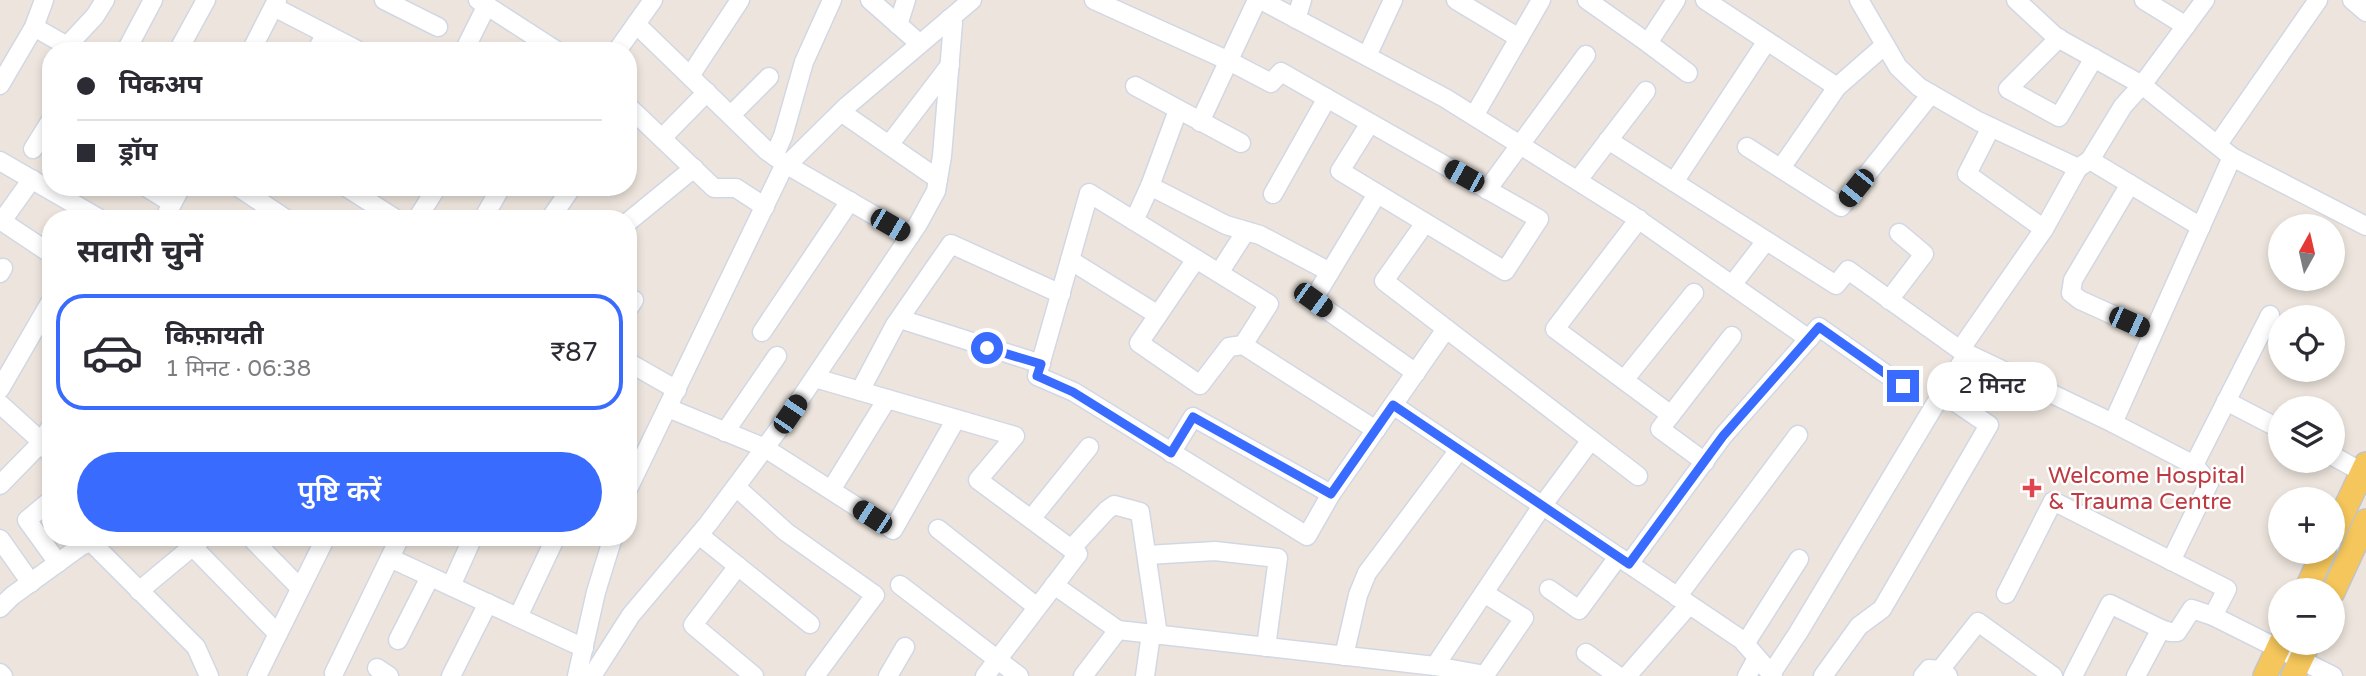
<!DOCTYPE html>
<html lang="hi">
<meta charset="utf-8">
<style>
:root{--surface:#fff;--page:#f7f7f7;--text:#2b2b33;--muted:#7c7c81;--line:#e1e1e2;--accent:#396bfe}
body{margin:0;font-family:"Varela Round","Noto Sans Devanagari",sans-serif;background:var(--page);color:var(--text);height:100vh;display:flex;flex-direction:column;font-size:26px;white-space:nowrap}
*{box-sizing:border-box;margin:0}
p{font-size:23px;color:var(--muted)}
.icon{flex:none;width:38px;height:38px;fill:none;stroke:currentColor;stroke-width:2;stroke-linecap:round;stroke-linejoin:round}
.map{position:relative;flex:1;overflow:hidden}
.side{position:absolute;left:42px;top:210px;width:595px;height:336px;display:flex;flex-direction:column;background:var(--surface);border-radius:28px;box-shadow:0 4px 10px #0003}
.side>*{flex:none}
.guide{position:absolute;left:42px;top:42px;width:595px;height:154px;border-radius:28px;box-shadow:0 4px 10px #0003;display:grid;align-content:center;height:154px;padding:0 35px;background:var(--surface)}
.needle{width:46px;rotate:8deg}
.fabs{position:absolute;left:2268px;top:214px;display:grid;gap:14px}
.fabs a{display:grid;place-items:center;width:77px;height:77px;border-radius:50%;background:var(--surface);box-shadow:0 4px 10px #0003;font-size:35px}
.end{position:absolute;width:32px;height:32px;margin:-16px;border:9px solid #396bfe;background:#fff;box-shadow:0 0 0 4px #fff}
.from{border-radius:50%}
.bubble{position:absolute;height:49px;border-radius:24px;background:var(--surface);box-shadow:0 4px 10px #0003;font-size:23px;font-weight:600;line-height:49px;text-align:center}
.car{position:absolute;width:21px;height:42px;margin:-21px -10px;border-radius:9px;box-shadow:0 0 5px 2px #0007;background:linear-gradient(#222 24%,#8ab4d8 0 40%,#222 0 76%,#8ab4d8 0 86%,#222 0)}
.guide b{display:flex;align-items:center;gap:24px;height:66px;font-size:26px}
.guide b+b{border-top:2px solid var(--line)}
.guide i{width:18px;height:18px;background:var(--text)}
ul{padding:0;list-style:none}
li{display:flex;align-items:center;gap:21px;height:116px;margin:0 14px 10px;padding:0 21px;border:4px solid transparent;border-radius:28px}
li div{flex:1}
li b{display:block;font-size:26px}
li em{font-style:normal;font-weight:600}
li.on{border-color:var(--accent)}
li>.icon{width:63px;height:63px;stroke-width:1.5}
h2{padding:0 35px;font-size:32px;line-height:84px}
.button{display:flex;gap:14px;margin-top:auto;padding:14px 35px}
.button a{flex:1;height:80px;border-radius:42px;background:var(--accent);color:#fff;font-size:28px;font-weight:600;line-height:80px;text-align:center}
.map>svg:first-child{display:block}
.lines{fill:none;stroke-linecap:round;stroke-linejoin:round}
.minor-casing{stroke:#d2d7e4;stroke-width:21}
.major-casing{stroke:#c4c4c4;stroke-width:26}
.minor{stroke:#fff;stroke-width:18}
.major{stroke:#f4c65b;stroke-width:23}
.route{stroke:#396bfe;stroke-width:9}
.health-dot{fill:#e0444e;stroke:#fff;stroke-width:2.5}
.labels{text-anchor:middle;stroke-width:5;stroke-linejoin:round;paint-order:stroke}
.health-label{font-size:23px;fill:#be3a42;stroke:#fff;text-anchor:start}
</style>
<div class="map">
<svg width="2366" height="676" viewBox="0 0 2366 676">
<rect width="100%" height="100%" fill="#ede5dd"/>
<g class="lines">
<g class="minor-casing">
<g id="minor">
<polyline points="384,0 438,27"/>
<polyline points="478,0 557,51"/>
<polyline points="870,0 919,43"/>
<polyline points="1094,0 1229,61 1271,83 1281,72 1539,219 1505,271 1340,171 1370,123"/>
<polyline points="1261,0 1445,98 1632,215 1809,339"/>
<polyline points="1456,0 1519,38"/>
<polyline points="1587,0 1648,43 1676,0"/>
<polyline points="1705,0 1837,87"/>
<polyline points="1859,0 1898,67 1919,87 1978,121 2078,168"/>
<polyline points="2144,0 2186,26"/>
<polyline points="2205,0 2142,85 2232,157 2366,226"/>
<polyline points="2352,0 2366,12"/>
<polyline points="274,7 359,51"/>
<polyline points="1296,19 1302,0"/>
<polyline points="636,24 767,151 787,165 910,236"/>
<polyline points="898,25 906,0"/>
<polyline points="34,27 76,51"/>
<polyline points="2059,38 2008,89 2059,117 2094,58"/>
<polyline points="1648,43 1688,73"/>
<polyline points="67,46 95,16 105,0"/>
<polyline points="126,51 153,0"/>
<polyline points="178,51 206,0"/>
<polyline points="251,51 277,0"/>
<polyline points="316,51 326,34"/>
<polyline points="464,51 487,5"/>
<polyline points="617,51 653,0"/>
<polyline points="1367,56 1393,0"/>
<polyline points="690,76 740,0"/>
<polyline points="0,85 34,27 44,0"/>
<polyline points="1135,86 1241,143"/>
<polyline points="629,107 714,188 736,188 765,207"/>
<polyline points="841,112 938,179"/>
<polyline points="731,115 769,77"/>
<polyline points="1474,116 1541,0"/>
<polyline points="1200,122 1257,0"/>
<polyline points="1991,127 1967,174 2044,229"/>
<polyline points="662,138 707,92"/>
<polyline points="1608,140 1836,285 1848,270 1960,350 2113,423 2194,465 2270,315"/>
<polyline points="2218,144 2318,0"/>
<polyline points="889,145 950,65"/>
<polyline points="1747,147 1841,207 1931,94"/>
<polyline points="33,149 51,120"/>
<polyline points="774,156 783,136 804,62 832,0"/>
<polyline points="2090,160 2201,227"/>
<polyline points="0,161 100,219"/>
<polyline points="1781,168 1837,87 1885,45"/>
<polyline points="1578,180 1646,91"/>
<polyline points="1674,182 1767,41"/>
<polyline points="2130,184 2073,280 2071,293 2080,300 2153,333"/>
<polyline points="1150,186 1226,225 1260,235 1330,272"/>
<polyline points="146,187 172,203"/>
<polyline points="238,187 286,219"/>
<polyline points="346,187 396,219"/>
<polyline points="1487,190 1586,55"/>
<polyline points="1273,194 1327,98"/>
<polyline points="1377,194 1313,300 1416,373"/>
<polyline points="164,219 181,187"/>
<polyline points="417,219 437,187"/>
<polyline points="483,219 501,187"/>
<polyline points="550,219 572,187"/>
<polyline points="1639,219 1555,329 1671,415"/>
<polyline points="0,220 51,254"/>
<polyline points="2,221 32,179"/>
<polyline points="1134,221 1150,186 1178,110"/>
<polyline points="628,222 694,168"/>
<polyline points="1425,223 1384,281 1638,476"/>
<polyline points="1196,259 1139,343 1200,385 1229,347 1243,345 1376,430"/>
<polyline points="1070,260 1158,315"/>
<polyline points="0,273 3,268"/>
<polyline points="1219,273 1246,231"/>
<polyline points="1732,285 1766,241"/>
<polyline points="1889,300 1924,254 1899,233"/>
<polyline points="628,309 634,300"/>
<polyline points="900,319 1041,364"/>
<polyline points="762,332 850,201"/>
<polyline points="1243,345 1269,304 1089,193 1037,376 1074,392 1307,536 1331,494 1446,329"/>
<polyline points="1960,350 2044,229 2078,168 2090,160 2123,106 2142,85 2056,37 2016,0"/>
<polyline points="628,362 677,390"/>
<polyline points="815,378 1015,436 978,480 1078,554 985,676"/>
<polyline points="1624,380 1694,293"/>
<polyline points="0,389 51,301"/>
<polyline points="860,391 895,325 951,244 1061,294"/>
<polyline points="2226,401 2280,429"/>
<polyline points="0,404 42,442 51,455"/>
<polyline points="1393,405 1742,640 1773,676"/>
<polyline points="668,408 765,448 893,530 956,419"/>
<polyline points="2113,423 2232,157"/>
<polyline points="725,432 777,356"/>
<polyline points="1171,453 1193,417 1331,494"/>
<polyline points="2333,456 2362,472"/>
<polyline points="1705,462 1660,429 1732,336"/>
<polyline points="0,485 42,442 51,426"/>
<polyline points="736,487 786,532 875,595 815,676"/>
<polyline points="628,489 782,170 847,106 972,0"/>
<polyline points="831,490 887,399"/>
<polyline points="51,500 27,520 58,563"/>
<polyline points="1031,519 1089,447"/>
<polyline points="938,529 1037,607"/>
<polyline points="699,535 810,624"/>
<polyline points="90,537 92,543 196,647 209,676"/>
<polyline points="250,537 300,588"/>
<polyline points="0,539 31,583"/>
<polyline points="193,547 278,634"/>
<polyline points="1071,549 1107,510 1114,505 1140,512 1158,635"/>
<polyline points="1147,555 1215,551 1278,558 1266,647"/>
<polyline points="390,558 584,648"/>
<polyline points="2171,561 2209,483 2194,465"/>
<polyline points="1629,564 1723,436 1819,327 1903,386"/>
<polyline points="738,566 693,625 754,676"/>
<polyline points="900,585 1019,676"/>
<polyline points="1054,585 1118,630 1435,666 1485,675 1524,618 1484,593"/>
<polyline points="451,586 473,537"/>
<polyline points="1549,589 1579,610 1618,557"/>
<polyline points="139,591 204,537"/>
<polyline points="2006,594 2053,501 2227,589 2213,616 2333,676"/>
<polyline points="1677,597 1798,435"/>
<polyline points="0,608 12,596 81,546 101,537"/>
<polyline points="518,617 553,543"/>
<polyline points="2161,629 2170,632 2177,632 2192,609 2213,616"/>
<polyline points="398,640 430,577"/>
<polyline points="1745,644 1799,559"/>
<polyline points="1586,653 1618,676"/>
<polyline points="1344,656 1358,595 1367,573 1459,450"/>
<polyline points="1435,666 1542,506 1591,440"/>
<polyline points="377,668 389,676"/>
<polyline points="1940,670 1978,622 2053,676"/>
<polyline points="0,673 3,676"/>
<polyline points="334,673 400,537"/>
<polyline points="1771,674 1798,633 1942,393"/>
<polyline points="257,676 326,537"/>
<polyline points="451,676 488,603"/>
<polyline points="577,676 596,592 613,537"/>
<polyline points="592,676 631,615 708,524 790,414 918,224 936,191 942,156 953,23 949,19"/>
<polyline points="888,676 905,647"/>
<polyline points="1083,676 1118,630"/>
<polyline points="1145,676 1151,634"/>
<polyline points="1627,676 1689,605"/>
<polyline points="1747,676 1757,658"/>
<polyline points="1823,676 1859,626 1882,609 1989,425 1942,393 1967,354"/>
<polyline points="1923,676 1929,669 1940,670 1948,676"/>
<polyline points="2073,676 2110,604 2161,629 2136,676"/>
</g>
</g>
<g class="major-casing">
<g id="major">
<polyline points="2333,534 2366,464"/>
<polyline points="2306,590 2324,551"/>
<polyline points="2333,592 2366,521"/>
<polyline points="2265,676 2281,642"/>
<polyline points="2293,676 2309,642"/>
</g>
</g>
<use href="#minor" class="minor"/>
<use href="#major" class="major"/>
</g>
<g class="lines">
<polyline class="route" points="987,348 1041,364 1037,376 1073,392 1171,453 1193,417 1331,494 1393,405 1629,564 1723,436 1819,327 1903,386"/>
</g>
<path class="health-dot" d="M2028.5 477.5h7v7h7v7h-7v7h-7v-7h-7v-7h7z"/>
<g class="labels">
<g class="health-label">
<text x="2048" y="483">Welcome Hospital<tspan x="2048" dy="26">&amp; Trauma Centre</tspan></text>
</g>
</g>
</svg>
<div class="fabs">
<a><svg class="needle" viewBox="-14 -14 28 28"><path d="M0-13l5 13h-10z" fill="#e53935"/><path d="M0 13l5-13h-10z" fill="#7c7c81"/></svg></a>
<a><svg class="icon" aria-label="locate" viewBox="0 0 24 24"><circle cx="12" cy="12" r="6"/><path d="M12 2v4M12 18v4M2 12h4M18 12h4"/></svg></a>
<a><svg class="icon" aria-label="layers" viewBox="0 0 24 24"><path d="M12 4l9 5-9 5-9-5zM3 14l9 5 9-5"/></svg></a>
<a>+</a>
<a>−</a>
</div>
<i class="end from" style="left:987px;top:348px"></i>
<i class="end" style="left:1903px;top:386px"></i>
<div class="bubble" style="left:1927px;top:362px;width:130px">2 मिनट</div>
<i class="car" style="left:1464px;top:176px;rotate:299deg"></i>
<i class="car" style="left:1856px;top:188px;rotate:219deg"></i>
<i class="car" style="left:890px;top:225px;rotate:120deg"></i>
<i class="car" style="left:1313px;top:300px;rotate:126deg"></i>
<i class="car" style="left:2129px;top:322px;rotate:114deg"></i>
<i class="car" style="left:790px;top:414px;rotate:34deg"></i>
<i class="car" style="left:872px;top:517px;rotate:303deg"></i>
<div class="guide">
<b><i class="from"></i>पिकअप</b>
<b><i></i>ड्रॉप</b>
</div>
<section class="side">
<h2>सवारी चुनें</h2>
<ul>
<li class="on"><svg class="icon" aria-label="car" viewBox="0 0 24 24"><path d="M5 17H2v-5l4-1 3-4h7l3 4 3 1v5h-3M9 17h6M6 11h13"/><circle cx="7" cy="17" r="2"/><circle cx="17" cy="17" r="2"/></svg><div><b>किफ़ायती</b><p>1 मिनट · 06:38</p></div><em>₹87</em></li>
</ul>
<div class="button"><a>पुष्टि करें</a></div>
</section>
</div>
